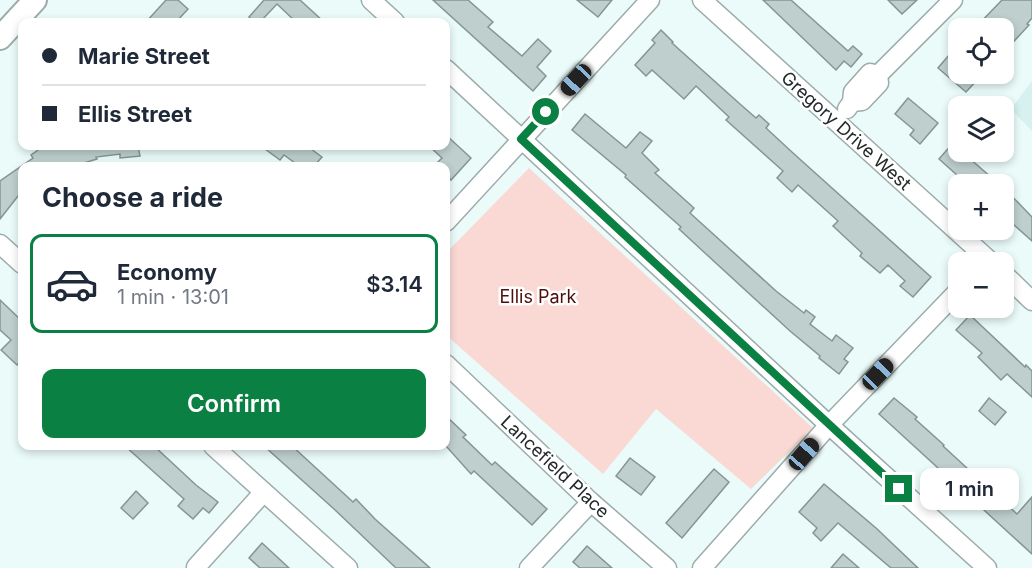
<!DOCTYPE html>
<meta charset="utf-8">
<style>
:root{--surface:#fff;--page:#f2f2f3;--text:#1f2937;--muted:#747a83;--line:#e0e1e3;--accent:#0b8043}
body{margin:0;font-family:Inter,sans-serif;background:var(--page);color:var(--text);height:100vh;display:flex;flex-direction:column;font-size:22px;white-space:nowrap}
*{box-sizing:border-box;margin:0}
p{font-size:20px;color:var(--muted)}
.icon{flex:none;width:33px;height:33px;fill:none;stroke:currentColor;stroke-width:2;stroke-linecap:round;stroke-linejoin:round}
.map{position:relative;flex:1;overflow:hidden}
.panel{position:absolute;left:18px;top:162px;width:432px;height:288px;display:flex;flex-direction:column;background:var(--surface);border-radius:12px;box-shadow:0 3px 9px #0003}
.panel>*{flex:none}
.banner{position:absolute;left:18px;top:18px;width:432px;height:132px;border-radius:12px;box-shadow:0 3px 9px #0003;display:grid;align-content:center;height:132px;padding:0 24px;background:var(--surface)}
.buttons{position:absolute;left:948px;top:18px;display:grid;gap:12px}
.buttons a{display:grid;place-items:center;width:66px;height:66px;border-radius:12px;background:var(--surface);box-shadow:0 3px 9px #0003;font-size:30px}
.end{position:absolute;width:27px;height:27px;margin:-14px;border:8px solid #0b8043;background:#fff;box-shadow:0 0 0 3px #fff}
.from{border-radius:50%}
.bubble{position:absolute;height:42px;border-radius:12px;background:var(--surface);box-shadow:0 3px 9px #0003;font-size:20px;font-weight:600;line-height:42px;text-align:center}
.car{position:absolute;width:18px;height:36px;margin:-18px -9px;border-radius:8px;box-shadow:0 0 4px 2px #0007;background:linear-gradient(#222 24%,#8ab4d8 0 40%,#222 0 76%,#8ab4d8 0 86%,#222 0)}
.banner b{display:flex;align-items:center;gap:21px;height:57px;font-size:22px}
.banner b+b{border-top:2px solid var(--line)}
.banner i{width:15px;height:15px;background:var(--text)}
ul{padding:0;list-style:none}
li{display:flex;align-items:center;gap:18px;height:99px;margin:0 12px 9px;padding:0 12px;border:3px solid var(--line);border-radius:12px}
li div{flex:1}
li b{display:block;font-size:22px}
li em{font-style:normal;font-weight:600}
li.active{border-color:var(--accent)}
li>.icon{width:54px;height:54px;stroke-width:1.5}
h2{padding:0 24px;font-size:27px;line-height:72px}
.button{display:flex;gap:12px;margin-top:auto;padding:12px 24px}
.button a{flex:1;height:69px;border-radius:12px;background:var(--accent);color:#fff;font-size:24px;font-weight:600;line-height:69px;text-align:center}
.map>svg:first-child{display:block}
.built{fill:#d6f1ef}
.green{fill:#fad9d4}
.building{fill:#becfce;stroke:#859593;stroke-width:1.5}
.lines{fill:none;stroke-linecap:round;stroke-linejoin:round}
.minor-casing{stroke:#9cacaa;stroke-width:21}
.major-casing{stroke:#9cacaa;stroke-width:26}
.minor{stroke:#fff;stroke-width:18}
.major{stroke:#fff;stroke-width:22}
.route{stroke:#0b8043;stroke-width:8}
.labels{text-anchor:middle;stroke-width:5;stroke-linejoin:round;paint-order:stroke}
.street-label{font-size:18px;fill:#232a29;stroke:#fff}
.park-label{font-size:18px;fill:#4e0e0c;stroke:#fff}
</style>
<div class="map">
<svg width="1032" height="568" viewBox="0 0 1032 568">
<rect width="100%" height="100%" fill="#eafbf9"/>
<polygon class="built" points="1032,81 1032,131 1011,109"/>
<polygon class="green" points="529,168 813,428 751,489 656,409 603,474 446,335 446,253"/>
<g class="building">
<polygon points="166,0 178,0 188,9 176,22 146,22"/>
<polygon points="264,0 300,0 324,22 296,22 277,4 260,22 254,22 249,17"/>
<polygon points="433,0 468,0 493,22 488,27 522,56 538,39 551,51 537,67 546,76 533,91"/>
<polygon points="577,0 612,0 598,17"/>
<polygon points="763,0 791,0 848,51 853,46 862,54 851,67 844,61 836,70"/>
<polygon points="888,0 917,0 902,14"/>
<polygon points="1002,0 1032,0 1032,18 1027,24 1029,25 1004,52 1004,28 975,28"/>
<polygon points="661,30 673,42 672,43 740,104 756,118 759,115 769,124 766,128 793,153 931,277 913,297 900,286 905,281 888,265 880,273 860,256 862,253 833,226 838,221 798,185 792,192 777,178 783,171 726,120 729,117 696,86 684,99 652,70 646,76 635,65 655,43 652,40"/>
<polygon points="949,55 958,63 958,74 974,74 979,78 966,92 938,68"/>
<polygon points="908,98 938,123 920,144 910,135 914,130 895,114"/>
<polygon points="585,114 626,148 640,132 652,141 642,153 659,170 655,173 694,208 690,213 776,291 804,313 806,310 815,317 810,324 832,341 836,335 853,348 844,359 848,362 839,374 819,358 820,356 790,331 706,254 679,229 681,227 625,177 626,175 572,130"/>
<polygon points="446,135 471,158 451,180 446,174 446,166 434,166 442,158 429,146 446,146"/>
<polygon points="953,143 958,148 958,152 962,152 999,184 967,184 939,159"/>
<polygon points="44,146 138,146 140,156 120,158 120,154 96,157 97,159 74,166 22,166 22,191 0,219 0,181 33,158 31,155"/>
<polygon points="261,146 307,146 322,157 314,166 299,166 284,155 280,160"/>
<polygon points="1004,188 1032,217 1032,241 1004,216"/>
<polygon points="0,300 22,321 22,359 17,365 1,350 11,340 0,330"/>
<polygon points="970,315 1025,367 1026,365 1032,371 1032,397 1007,374 1001,380 978,357 982,353 956,330"/>
<polygon points="894,398 917,417 915,419 944,445 943,446 1017,514 1032,497 1032,554 879,414"/>
<polygon points="989,398 1006,412 995,425 979,411"/>
<polygon points="446,416 466,435 463,437 492,465 495,462 547,509 532,525 474,471 471,474 446,446"/>
<polygon points="125,446 154,446 196,485 218,502 209,513 203,508 193,519 178,506 184,499"/>
<polygon points="264,446 292,446 353,502 356,499 375,519 430,568 396,568 334,509"/>
<polygon points="630,458 655,477 641,495 616,476"/>
<polygon points="714,469 729,482 682,538 666,523"/>
<polygon points="824,484 876,528 918,568 891,568 838,523 821,541 813,533 817,528 799,512"/>
<polygon points="136,491 148,503 133,519 121,508"/>
<polygon points="262,543 289,568 260,568 249,558"/>
<polygon points="587,546 612,568 580,568 573,562"/>
<polygon points="843,554 859,568 831,568"/>
</g>
<g class="lines">
<g class="minor-casing">
<g id="minor">
<polyline points="371,0 395,22"/>
<polyline points="702,0 991,262"/>
<polyline points="446,69 829,425 987,568"/>
<polyline points="852,102 862,101 879,83 878,75 953,0"/>
<polyline points="847,109 852,102 853,92 870,73 878,75"/>
<polyline points="446,222 650,0"/>
<polyline points="0,244 22,264"/>
<polyline points="1004,274 1032,301"/>
<polyline points="446,364 591,502 667,568"/>
<polyline points="213,446 348,568"/>
<polyline points="196,567 263,493"/>
<polyline points="529,568 591,502"/>
<polyline points="702,568 829,425 958,291"/>
</g>
</g>
<g class="major-casing">
<polyline id="major" points="0,38 35,0"/>
</g>
<use href="#minor" class="minor"/>
<use href="#major" class="major"/>
</g>
<g class="lines">
<polyline class="route" points="546,112 521,139 899,489"/>
</g>
<g class="labels">
<g class="street-label">
<text transform="translate(846 131) rotate(42)" y="6">Gregory Drive West</text>
<text transform="translate(555 467) rotate(43)" y="6">Lancefield Place</text>
</g>
<g class="park-label">
<text x="538" y="303">Ellis Park</text>
</g>
</g>
</svg>
<div class="buttons">
<a><svg class="icon" aria-label="locate" viewBox="0 0 24 24"><circle cx="12" cy="12" r="6"/><path d="M12 2v4M12 18v4M2 12h4M18 12h4"/></svg></a>
<a><svg class="icon" aria-label="layers" viewBox="0 0 24 24"><path d="M12 4l9 5-9 5-9-5zM3 14l9 5 9-5"/></svg></a>
<a>+</a>
<a>−</a>
</div>
<i class="end from" style="left:546px;top:112px"></i>
<i class="end" style="left:899px;top:489px"></i>
<div class="bubble" style="left:920px;top:468px;width:99px">1 min</div>
<i class="car" style="left:576px;top:80px;rotate:223deg"></i>
<i class="car" style="left:878px;top:374px;rotate:44deg"></i>
<i class="car" style="left:804px;top:454px;rotate:41deg"></i>
<div class="banner">
<b><i class="from"></i>Marie Street</b>
<b><i></i>Ellis Street</b>
</div>
<section class="panel">
<h2>Choose a ride</h2>
<ul>
<li class="active"><svg class="icon" aria-label="car" viewBox="0 0 24 24"><path d="M5 17H2v-5l4-1 3-4h7l3 4 3 1v5h-3M9 17h6M6 11h13"/><circle cx="7" cy="17" r="2"/><circle cx="17" cy="17" r="2"/></svg><div><b>Economy</b><p>1 min · 13:01</p></div><em>$3.14</em></li>
</ul>
<div class="button"><a>Confirm</a></div>
</section>
</div>
